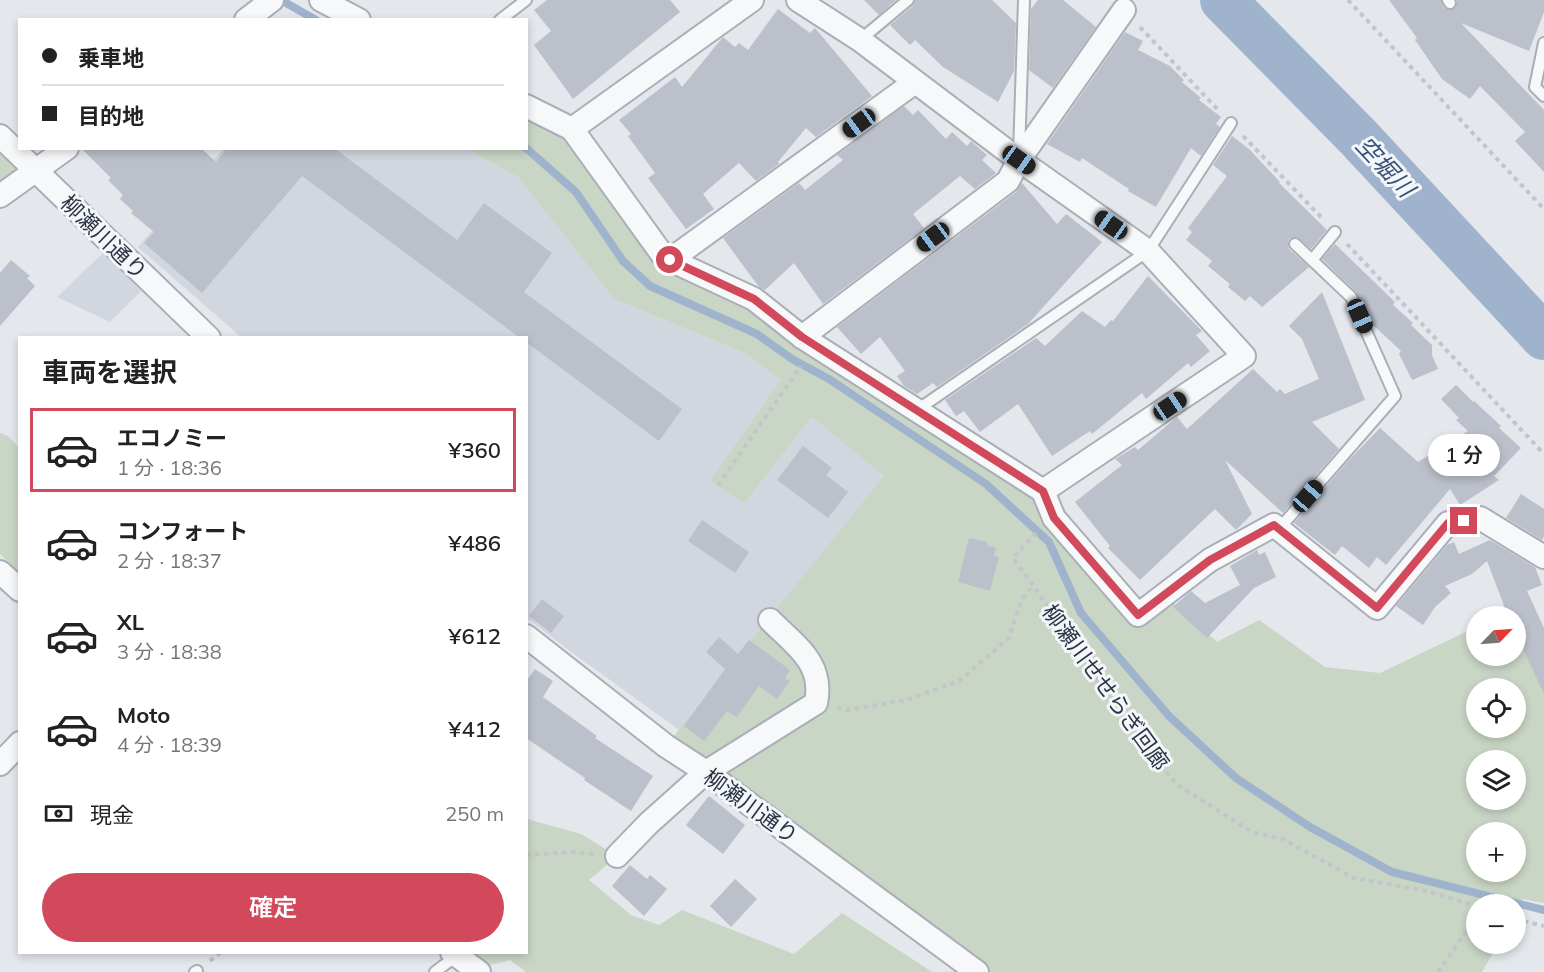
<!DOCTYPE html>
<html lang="ja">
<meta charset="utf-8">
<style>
:root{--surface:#fff;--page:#f6f6f6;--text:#222;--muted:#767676;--line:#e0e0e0;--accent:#d1495b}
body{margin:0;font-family:Mulish,"Noto Sans JP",sans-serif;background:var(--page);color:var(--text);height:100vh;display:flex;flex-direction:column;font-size:22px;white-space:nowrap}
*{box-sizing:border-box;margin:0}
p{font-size:20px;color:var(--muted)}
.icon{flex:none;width:33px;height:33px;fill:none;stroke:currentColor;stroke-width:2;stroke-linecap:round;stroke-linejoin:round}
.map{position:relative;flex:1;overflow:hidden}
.sheet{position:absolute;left:18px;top:336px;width:510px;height:618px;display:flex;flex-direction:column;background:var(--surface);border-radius:0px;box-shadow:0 3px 9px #0003}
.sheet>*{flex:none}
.hud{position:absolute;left:18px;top:18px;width:510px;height:132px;border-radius:0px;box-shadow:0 3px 9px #0003;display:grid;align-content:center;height:132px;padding:0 24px;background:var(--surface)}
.needle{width:39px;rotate:65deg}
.buttons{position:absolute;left:1466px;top:606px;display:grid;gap:12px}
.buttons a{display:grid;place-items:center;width:60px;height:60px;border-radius:50%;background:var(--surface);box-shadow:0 3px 9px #0003;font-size:30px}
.end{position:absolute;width:27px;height:27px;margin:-14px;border:8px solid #d1495b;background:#fff;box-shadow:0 0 0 3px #fff}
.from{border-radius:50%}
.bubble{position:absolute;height:42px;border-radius:21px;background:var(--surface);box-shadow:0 3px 9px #0003;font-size:20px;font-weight:600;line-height:42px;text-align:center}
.car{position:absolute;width:18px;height:36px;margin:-18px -9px;border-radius:8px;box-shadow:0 0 4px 2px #0007;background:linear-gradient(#222 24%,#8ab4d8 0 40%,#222 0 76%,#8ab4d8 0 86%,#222 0)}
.hud b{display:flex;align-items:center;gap:21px;height:57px;font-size:22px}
.hud b+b{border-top:2px solid var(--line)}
.hud i{width:15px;height:15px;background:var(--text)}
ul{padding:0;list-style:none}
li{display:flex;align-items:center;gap:18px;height:84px;margin:0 12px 9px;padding:0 12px;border:3px solid transparent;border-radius:0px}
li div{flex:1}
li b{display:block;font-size:22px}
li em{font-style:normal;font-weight:600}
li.selected{border-color:var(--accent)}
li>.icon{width:54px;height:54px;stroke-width:1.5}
h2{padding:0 24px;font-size:27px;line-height:72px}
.pay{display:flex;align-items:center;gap:15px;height:66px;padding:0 24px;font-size:22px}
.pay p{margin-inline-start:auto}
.primary-button{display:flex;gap:12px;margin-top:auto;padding:12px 24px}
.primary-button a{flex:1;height:69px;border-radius:36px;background:var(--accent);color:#fff;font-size:24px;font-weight:600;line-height:69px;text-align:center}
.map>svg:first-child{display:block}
.built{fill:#d2d6de}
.green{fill:#c9d6c5;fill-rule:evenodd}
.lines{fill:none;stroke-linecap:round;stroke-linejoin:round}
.stream{stroke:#9fb4cc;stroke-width:8}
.river{stroke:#9fb4cc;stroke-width:46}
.building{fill:#bbc0ca}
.service-casing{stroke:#a9aeb7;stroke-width:14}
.minor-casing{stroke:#a9aeb7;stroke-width:26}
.path{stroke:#c2c5cb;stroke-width:4;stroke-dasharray:4.5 4.5;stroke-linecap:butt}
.service{stroke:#f7f8fa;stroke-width:10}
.minor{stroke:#f7f8fa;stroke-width:22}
.route{stroke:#d1495b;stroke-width:8}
.labels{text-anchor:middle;stroke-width:6;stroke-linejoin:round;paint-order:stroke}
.street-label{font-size:22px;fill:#2b3445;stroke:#f4f6f9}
.water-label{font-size:24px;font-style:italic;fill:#34527a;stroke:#f4f6f9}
</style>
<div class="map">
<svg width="1544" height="972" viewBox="0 0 1544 972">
<rect width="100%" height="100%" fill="#e4e7ec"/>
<g class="built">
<polygon points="223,149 467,149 519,178 614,299 745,353 782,380 711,481 744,504 812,417 885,476 682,732 574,654 527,618 526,338 241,337 138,247"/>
<polygon points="103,253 141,291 110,322 57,297"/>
</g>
<g class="green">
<path d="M527 106 572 129 670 260 1043 491 1138 615 1165 595 1217 642 1259 620 1325 667 1380 673 1476 627V656H1515V616H1498L1511 610 1544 634V903L1522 899 1515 912V904H1476V944H1498L1482 972H977L666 746 884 476 812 417 744 504 710 481 781 380 745 353 614 299 519 178 467 149 526 148ZM1476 688H1515V728H1476ZM1476 760H1515V800H1476ZM1476 832H1515V872H1476Z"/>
<polygon points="0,136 36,171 0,196"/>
<polygon points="0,433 8,436 19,448 19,572 0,554"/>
<polygon points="527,819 581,834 617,856 589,880 631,915 659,925 682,910 794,954 842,913 932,972 526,972 510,960 486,966 466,953 526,952"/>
</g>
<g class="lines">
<g class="stream">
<polyline points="281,0 316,20"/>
<polyline points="526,148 576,192 623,261 650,286 757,334 792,359 829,379 986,484 1049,542 1081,613 1169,716 1236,778 1310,827 1392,872 1544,910"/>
</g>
<polyline class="river" points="1223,0 1358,137 1544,337"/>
</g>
<g class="building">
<polygon points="547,0 670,0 680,12 573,99 534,45 551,31 534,10"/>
<polygon points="864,0 896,0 879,15"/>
<polygon points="915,0 992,0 1016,23 1014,71 998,102 943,67 915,40 910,45 890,25 913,6"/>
<polygon points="1038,0 1063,0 1096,27 1053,88 1029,70 1031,9"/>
<polygon points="1389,0 1441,0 1444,8 1450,10 1456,7 1457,0 1544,0 1544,12 1529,51 1461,23 1544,110 1544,172 1515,141 1525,132 1480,86 1470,99 1442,79 1415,40 1417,38"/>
<polygon points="778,9 810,33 815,28 872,96 816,137 806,128 778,162 779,164 756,181 739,163 703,194 714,209 686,229 648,178 655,173 628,136 631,134 619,120 675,77 682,87 723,37 735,47 739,43 748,50"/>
<polygon points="1125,32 1143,41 1138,50 1170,66 1184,80 1182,82 1201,98 1199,100 1221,117 1216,124 1220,127 1201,156 1191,148 1156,207 1128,191 1129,189 1082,158 1080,162 1047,144"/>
<polygon points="904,106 913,115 918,110 946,139 952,132 967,146 971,141 987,155 982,160 996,173 975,189 960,176 913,214 924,228 823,304 794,263 765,290 759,287 723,238 799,183 805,190 843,160 837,155"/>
<polygon points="1232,136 1249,149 1280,182 1279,183 1327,230 1311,249 1297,237 1289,239 1288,246 1289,249 1309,267 1262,307 1250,296 1245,301 1228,287 1230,284 1208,266 1212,261 1186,240 1192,232 1188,228 1227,176 1213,165"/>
<polygon points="81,148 201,148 216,162 227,148 334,148 457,240 484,203 552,253 524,292 682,409 659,441 526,342 526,338 520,338 302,176 202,293 144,243 154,232 131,213 133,211 120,199 123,195 108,180 111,178"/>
<polygon points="1022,183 1057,224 1066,214 1102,242 1028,324 937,387 933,383 917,394 904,386 897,376 905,371 880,337 861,354 837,327 1016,192"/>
<polygon points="1335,244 1395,302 1393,305 1413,323 1411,325 1432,345 1432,355 1438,369 1412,380 1399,354 1401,351 1371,323 1356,292 1322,259"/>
<polygon points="11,260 30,276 27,278 35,286 0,326 0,273"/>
<polygon points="1148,276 1202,331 1196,335 1210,351 1191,367 1188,363 1146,399 1142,393 1092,434 1090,431 1052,456 1018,404 980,432 964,411 956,416 945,400 1036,338 1045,346 1082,311 1105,327 1111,320 1113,321"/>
<polygon points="1322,292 1365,400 1312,422 1339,449 1283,513 1225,460 1252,514 1236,530 1215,509 1140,580 1108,548 1110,546 1075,502 1122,465 1115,459 1135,447 1138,450 1177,417 1187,429 1253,369 1277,392 1280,389 1285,394 1319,379 1302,339 1289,326"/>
<polygon points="1456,385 1473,402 1474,401 1501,426 1499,428 1521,448 1494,476 1499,480 1460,505 1450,489 1386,565 1377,557 1369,568 1342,546 1335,555 1294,523 1350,459 1380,428 1418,462 1468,431 1456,420 1459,418 1441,399"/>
<polygon points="803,446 832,468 826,475 848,492 828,518 777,480"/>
<polygon points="1521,494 1544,509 1544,536 1542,540 1506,518"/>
<polygon points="702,520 749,552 735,573 688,541"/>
<polygon points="969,538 987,542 987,546 996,548 994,556 999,557 990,591 958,582"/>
<polygon points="1490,540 1535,567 1542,585 1527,591 1544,628 1544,694 1515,632 1515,616 1508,616 1487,561 1472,574 1445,586 1451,593 1435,607 1423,625 1396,606 1447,545 1454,542 1459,554"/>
<polygon points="1257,550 1259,555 1265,552 1276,577 1254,588 1207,638 1173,607 1191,591 1205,603 1240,585 1230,566"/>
<polygon points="542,599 564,616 551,633 529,616"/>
<polygon points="719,637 738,654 749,640 790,670 785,678 790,681 777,699 759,686 737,717 727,711 704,741 684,726 725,669 706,652"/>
<polygon points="535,669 553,681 543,697 597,736 595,738 653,776 631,811 584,780 585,778 526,738 526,682"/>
<polygon points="709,796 745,825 723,854 686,825"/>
<polygon points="630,865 647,879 650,875 667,889 644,916 612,886"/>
<polygon points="735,879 757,899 731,927 710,906"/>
</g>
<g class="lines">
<g class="service-casing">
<g id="service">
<polyline points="1448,0 1450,3"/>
<polyline points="500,20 526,0"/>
<polyline points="860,40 908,0"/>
<polyline points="1544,43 1535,87 1544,96"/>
<polyline points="1019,154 1024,0"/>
<polyline points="1312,260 1335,232"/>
<polyline points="917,410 1148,251 1231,123"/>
<polyline points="1279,529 1395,396 1351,297 1295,244"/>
<polyline points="195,972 197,971"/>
<polyline points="435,972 456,956"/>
</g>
</g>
<g class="minor-casing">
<g id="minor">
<polyline points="321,0 359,20"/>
<polyline points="798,0 860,40 1019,160 1148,251 1244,356 1043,491"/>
<polyline points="246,20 272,0"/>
<polyline points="526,106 572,129 664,257 754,299 802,337 1043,491 1054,518 1138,615 1210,560 1274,525 1377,608 1448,523 1480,518 1544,557"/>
<polyline points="572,129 752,0"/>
<polyline points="0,136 209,338"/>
<polyline points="0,196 67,148"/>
<polyline points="670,260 915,82"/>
<polyline points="802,337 1008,181 1019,160 1124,10"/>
<polyline points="0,572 20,590"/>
<polyline points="526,636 666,746 706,772 977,972"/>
<polyline points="0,764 20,743"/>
<path d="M617 856 649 823 706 772 816 703C824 663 796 646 770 620"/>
<polyline points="452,952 479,972"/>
</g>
</g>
<g class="path">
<polyline points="1348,0 1544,209"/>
<polyline points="1140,27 1219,111"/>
<polyline points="1243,136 1323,219"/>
<polyline points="1347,244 1544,454"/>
<polyline points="718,485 801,366"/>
<polyline points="1036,533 1013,558 1033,585 1115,707 1176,784 1252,832 1283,839 1354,878 1427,891 1476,906"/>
<polyline points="837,708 847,710 906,700 959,681 1009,638 1021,601 1033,585"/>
<polyline points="526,855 573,852 595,854"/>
<polyline points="1515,919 1544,926"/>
<polyline points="210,961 221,952"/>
<polyline points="1438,972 1476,917"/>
</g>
<use href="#service" class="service"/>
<use href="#minor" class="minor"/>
</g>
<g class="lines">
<polyline class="route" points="670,260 754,299 802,337 1043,491 1054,518 1138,615 1210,560 1274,525 1377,608 1448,523 1464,521"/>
</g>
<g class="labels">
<g class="street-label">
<text transform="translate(104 237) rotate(44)" y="8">柳瀬川通り</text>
<text transform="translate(1106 687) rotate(54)" y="8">柳瀬川せせらぎ回廊</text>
<text transform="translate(751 806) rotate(36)" y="8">柳瀬川通り</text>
</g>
<g class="water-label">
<text transform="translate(1385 167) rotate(47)" y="8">空堀川</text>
</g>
</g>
</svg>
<div class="buttons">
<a><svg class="needle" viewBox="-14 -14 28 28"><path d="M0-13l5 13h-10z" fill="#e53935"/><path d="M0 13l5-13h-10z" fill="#767676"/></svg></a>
<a><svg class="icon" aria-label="locate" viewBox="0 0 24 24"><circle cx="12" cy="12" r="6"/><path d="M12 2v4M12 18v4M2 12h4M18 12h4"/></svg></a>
<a><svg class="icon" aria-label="layers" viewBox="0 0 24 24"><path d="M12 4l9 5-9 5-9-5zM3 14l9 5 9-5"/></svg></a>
<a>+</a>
<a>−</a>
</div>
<i class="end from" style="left:670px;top:260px"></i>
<i class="end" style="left:1464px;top:521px"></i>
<div class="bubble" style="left:1428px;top:434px;width:72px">1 分</div>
<i class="car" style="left:859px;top:123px;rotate:234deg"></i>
<i class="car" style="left:1019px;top:160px;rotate:125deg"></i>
<i class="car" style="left:1111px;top:225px;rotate:305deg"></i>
<i class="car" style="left:933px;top:237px;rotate:233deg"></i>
<i class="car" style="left:1360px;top:316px;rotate:156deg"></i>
<i class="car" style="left:1170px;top:406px;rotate:56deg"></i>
<i class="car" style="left:1308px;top:496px;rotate:41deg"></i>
<div class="hud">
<b><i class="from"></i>乗車地</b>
<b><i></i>目的地</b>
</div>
<section class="sheet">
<h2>車両を選択</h2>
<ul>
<li class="selected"><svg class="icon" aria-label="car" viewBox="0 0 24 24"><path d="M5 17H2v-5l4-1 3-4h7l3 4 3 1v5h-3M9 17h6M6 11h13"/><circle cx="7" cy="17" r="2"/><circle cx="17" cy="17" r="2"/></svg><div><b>エコノミー</b><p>1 分 · 18:36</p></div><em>¥360</em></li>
<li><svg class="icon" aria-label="car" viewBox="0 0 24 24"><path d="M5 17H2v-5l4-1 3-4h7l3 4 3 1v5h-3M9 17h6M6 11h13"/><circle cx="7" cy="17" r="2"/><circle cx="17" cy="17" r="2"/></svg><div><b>コンフォート</b><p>2 分 · 18:37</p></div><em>¥486</em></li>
<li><svg class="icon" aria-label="car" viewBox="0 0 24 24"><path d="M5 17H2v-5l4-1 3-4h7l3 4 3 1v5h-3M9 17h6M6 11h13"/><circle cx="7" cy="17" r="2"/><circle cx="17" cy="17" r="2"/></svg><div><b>XL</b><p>3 分 · 18:38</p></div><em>¥612</em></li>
<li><svg class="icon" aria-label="car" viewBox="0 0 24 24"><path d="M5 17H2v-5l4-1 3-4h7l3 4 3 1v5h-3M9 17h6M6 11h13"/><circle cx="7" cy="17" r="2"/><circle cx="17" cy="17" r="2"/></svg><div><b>Moto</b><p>4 分 · 18:39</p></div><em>¥412</em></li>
</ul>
<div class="pay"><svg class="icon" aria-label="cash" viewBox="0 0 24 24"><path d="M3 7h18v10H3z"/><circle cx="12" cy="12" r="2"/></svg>現金<p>250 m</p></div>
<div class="primary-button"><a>確定</a></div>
</section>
</div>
